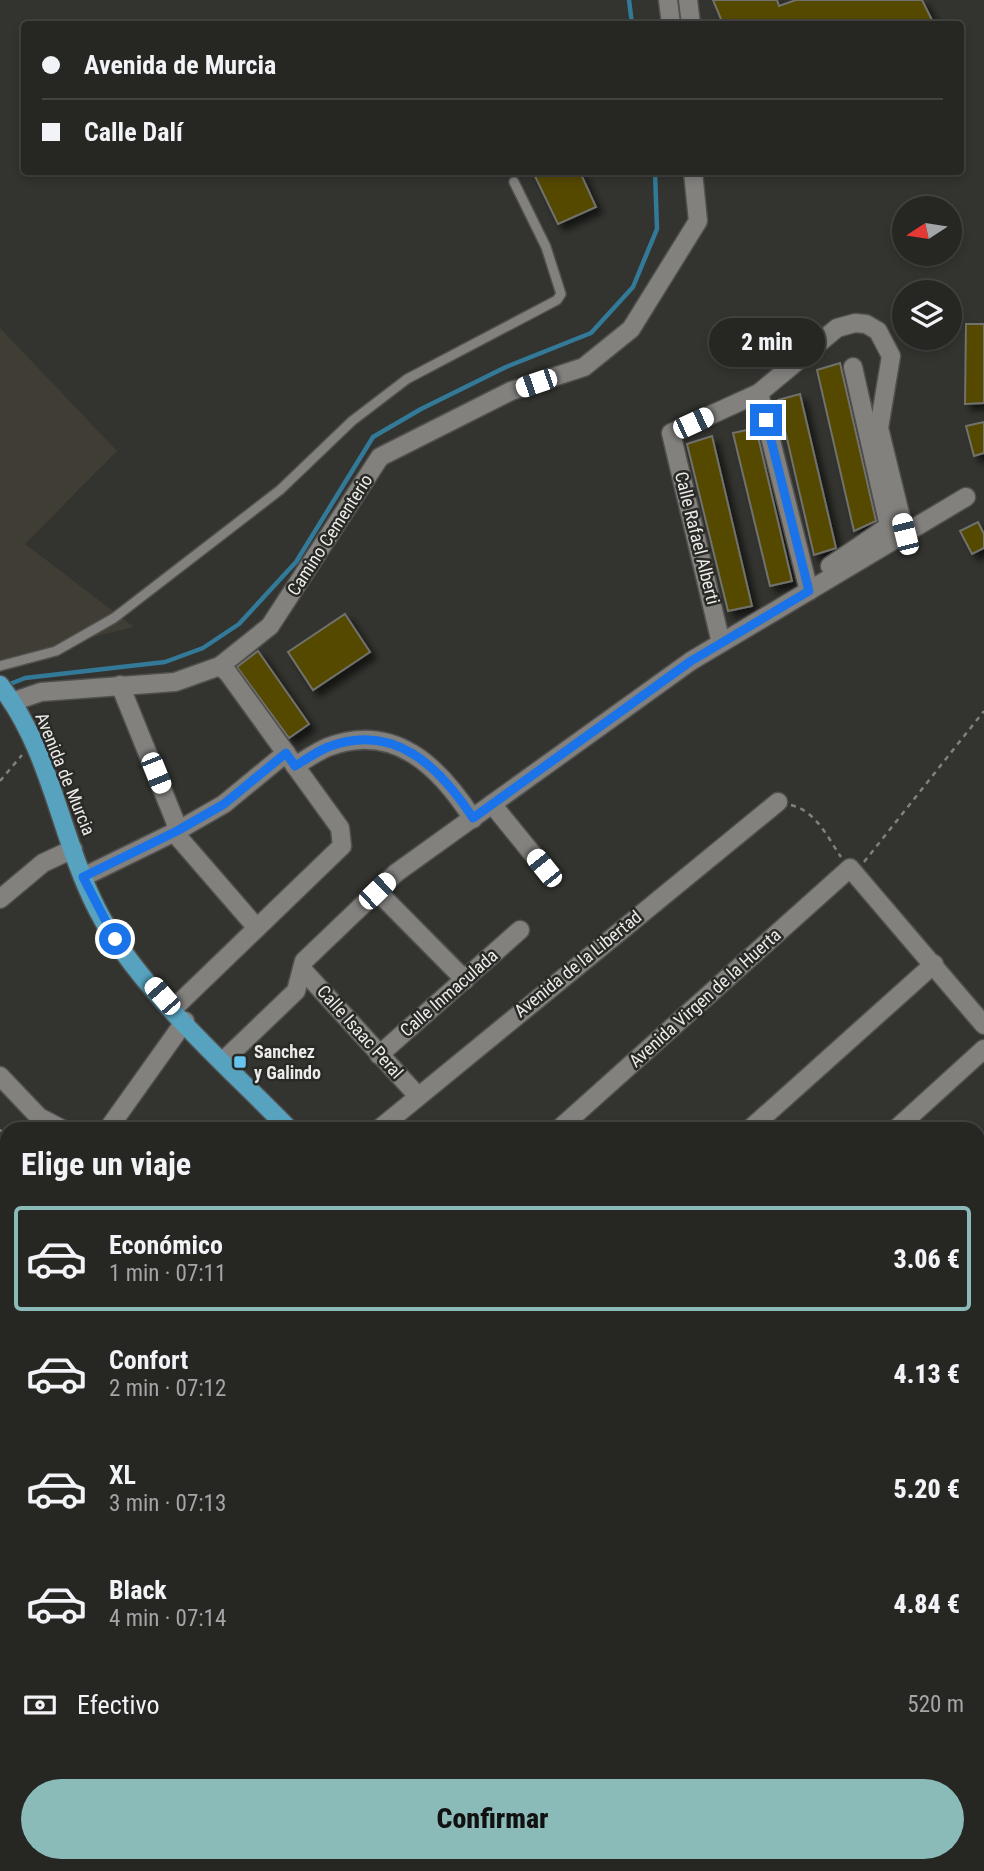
<!DOCTYPE html>
<html lang="es">
<meta charset="utf-8">
<style>
:root{--surface:#262623;--page:#323230;--text:#f1f3f6;--muted:#a4a5a6;--line:#424341;--accent:#8bbbb9}
body{margin:0;font-family:"Roboto Condensed",sans-serif;background:var(--page);color:var(--text);height:100vh;display:flex;flex-direction:column;font-size:26px;white-space:nowrap}
*{box-sizing:border-box;margin:0}
p{font-size:23px;color:var(--muted)}
.icon{flex:none;width:38px;height:38px;fill:none;stroke:currentColor;stroke-width:2;stroke-linecap:round;stroke-linejoin:round}
.map{position:relative;flex:1;overflow:hidden}
.drawer{position:absolute;left:0px;top:1122px;width:985px;height:751px;display:flex;flex-direction:column;background:var(--surface);border-radius:21px 21px 0 0;box-shadow:0 4px 10px #0003,0 0 0 2px var(--line)}
.drawer>*{flex:none}
.hud{position:absolute;left:21px;top:21px;width:943px;height:154px;border-radius:7px;box-shadow:0 4px 10px #0003,0 0 0 2px var(--line);display:grid;align-content:center;height:154px;padding:0 21px;background:var(--surface)}
.needle{width:46px;rotate:258deg}
.controls{position:absolute;left:892px;top:196px;display:grid;gap:14px}
.controls a{display:grid;place-items:center;width:70px;height:70px;border-radius:50%;background:var(--surface);box-shadow:0 4px 10px #0003,0 0 0 2px var(--line);font-size:35px}
.end{position:absolute;width:32px;height:32px;margin:-16px;border:9px solid #1a73e8;background:#fff;box-shadow:0 0 0 4px #fff}
.from{border-radius:50%}
.bubble{position:absolute;height:49px;border-radius:24px;background:var(--surface);box-shadow:0 4px 10px #0003,0 0 0 2px var(--line);font-size:23px;font-weight:800;line-height:49px;text-align:center}
.car{position:absolute;width:21px;height:42px;margin:-21px -10px;border-radius:9px;box-shadow:0 0 5px 2px #0007;background:linear-gradient(#fff 24%,#345 0 40%,#fff 0 76%,#345 0 86%,#fff 0)}
.hud b{display:flex;align-items:center;gap:24px;height:66px;font-size:26px}
.hud b+b{border-top:2px solid var(--line)}
.hud i{width:18px;height:18px;background:var(--text)}
ul{padding:0;list-style:none}
li{display:flex;align-items:center;gap:21px;height:105px;margin:0 14px 10px;padding:0 7px;border:4px solid transparent;border-radius:7px}
li div{flex:1}
li b{display:block;font-size:26px}
li em{font-style:normal;font-weight:800}
li.active{border-color:var(--accent)}
li>.icon{width:63px;height:63px;stroke-width:1.5}
h2{padding:0 21px;font-size:32px;line-height:84px}
.pay{display:flex;align-items:center;gap:18px;height:77px;padding:0 21px;font-size:26px}
.pay p{margin-inline-start:auto}
.action{display:flex;gap:14px;margin-top:auto;padding:14px 21px}
.action a{flex:1;height:80px;border-radius:42px;background:var(--accent);color:#111;font-size:28px;font-weight:800;line-height:80px;text-align:center}
.map>svg:first-child{display:block}
.built{fill:#3f3d34}
.lines{fill:none;stroke-linecap:round;stroke-linejoin:round}
.stream{stroke:#337a99;stroke-width:4.5}
.building{fill:#554800;stroke:#71716d;stroke-width:2;filter:url(#shadow)}
.lane-casing{stroke:#51504e;stroke-width:12}
.street-casing{stroke:#51504e;stroke-width:21}
.primary-casing{stroke:#51504e;stroke-width:21}
.path{stroke:#81807d;stroke-width:2.5;stroke-dasharray:5 5;stroke-linecap:butt}
.lane{stroke:#82817e;stroke-width:9}
.street{stroke:#82817e;stroke-width:18}
.primary{stroke:#57a3bf;stroke-width:18}
.route{stroke:#1a73e8;stroke-width:9}
.poi-dot{fill:#66c4ef;stroke:#292926;stroke-width:2.5}
.labels{text-anchor:middle;stroke-width:5;stroke-linejoin:round;paint-order:stroke}
.street-label{font-size:18px;fill:#ecebe9;stroke:#292926}
.poi-label{font-size:18px;font-weight:bold;fill:#ecebe9;stroke:#292926;text-anchor:start}
</style>
<div class="map">
<svg width="984" height="1871" viewBox="0 0 984 1871">
<defs>
<filter id="shadow"><feDropShadow dx="6" dy="6" stdDeviation="3.5" flood-color="#0009"/></filter>
</defs>
<rect width="100%" height="100%" fill="#33332f"/>
<polygon class="built" points="0,328 117,451 25,544 134,627 35,651 0,669"/>
<g class="lines">
<g class="stream">
<polyline points="629,0 632,24"/>
<polyline points="5,686 25,678 165,662 203,648 239,624 296,562 373,437 421,409 506,367 591,333 633,287 657,229 655,172"/>
</g>
</g>
<g class="building">
<polygon points="713,0 777,0 779,6 796,0 922,0 932,20 923,24 723,24"/>
<polygon points="533,172 580,172 596,207 558,224"/>
<polygon points="966,324 984,324 984,403 965,404"/>
<polygon points="840,363 876,521 854,531 817,370"/>
<polygon points="800,394 836,548 814,555 778,400"/>
<polygon points="984,422 984,453 974,456 966,426"/>
<polygon points="756,428 792,581 770,586 733,433"/>
<polygon points="712,436 752,606 728,611 687,444"/>
<polygon points="978,522 984,534 984,548 972,554 960,531"/>
<polygon points="345,614 370,652 313,690 288,652"/>
<polygon points="258,651 309,724 289,738 237,667"/>
</g>
<g class="lines">
<g class="lane-casing">
<polyline id="lane" points="0,666 56,651 114,618 280,490 352,421 407,379 557,300 561,294 546,247 514,182"/>
</g>
<g class="street-casing">
<g id="street">
<polyline points="668,0 671,24"/>
<polyline points="688,0 691,24"/>
<polyline points="759,393 809,591"/>
<polyline points="830,566 889,526 853,367"/>
<polyline points="721,643 671,433 759,393 837,328 855,323 866,324 878,331 891,356 879,428 905,534"/>
<polyline points="120,685 175,821 179,838 257,928"/>
<polyline points="12,702 41,692 175,682 220,666 270,626 380,457 511,391 584,367 631,329 698,221 693,172"/>
<path d="M295 766C305 760 316 752 328 747 394 722 439 766 473 819"/>
<polyline points="492,804 544,868"/>
<polyline points="83,877 177,831 224,804 286,753"/>
<polyline points="377,891 465,980"/>
<polyline points="0,899 43,863 73,849"/>
<polyline points="302,969 417,1095"/>
<polyline points="173,1009 342,846 340,828 228,673 220,666"/>
<polyline points="379,1055 520,930"/>
<polyline points="223,1061 296,991 304,961 396,873 691,661 966,497"/>
<polyline points="0,1076 39,1117 62,1129"/>
<polyline points="108,1129 185,1021"/>
<polyline points="379,1129 778,802"/>
<polyline points="559,1129 850,868 984,1025"/>
<polyline points="750,1129 934,964"/>
<polyline points="896,1129 984,1049"/>
<polyline points="0,1163 7,1167"/>
<polyline points="978,1185 984,1180"/>
<polyline points="978,1250 984,1245"/>
<polyline points="0,1282 7,1269"/>
<polyline points="978,1449 984,1444"/>
<polyline points="978,1535 984,1530"/>
<polyline points="978,1779 984,1783"/>
<polyline points="975,1866 979,1871"/>
</g>
</g>
<g class="primary-casing">
<g id="primary">
<path d="M0 685C51 750 60 837 97 909 137 988 227 1065 289 1129"/>
<polyline points="978,1664 984,1670"/>
</g>
</g>
<g class="path">
<polyline points="0,781 22,755"/>
<path d="M791 805C816 811 828 838 841 857"/>
<polyline points="864,862 984,711"/>
<polyline points="0,1130 7,1134"/>
<polyline points="978,1827 984,1831"/>
<polyline points="908,1871 912,1866"/>
</g>
<use href="#lane" class="lane"/>
<use href="#street" class="street"/>
<use href="#primary" class="primary"/>
</g>
<g class="lines">
<path class="route" d="M115 939 83 877 177 831 224 804 286 753 295 766C305 760 316 752 328 747 394 722 439 766 473 818L691 661 809 591 766 420"/>
</g>
<rect class="poi-dot" x="233" y="1055" width="14" height="14" rx="3.5"/>
<g class="labels">
<g class="street-label">
<text transform="translate(330 535) rotate(-57)" y="6">Camino Cementerio</text>
<text transform="translate(697 538) rotate(76)" y="6">Calle Rafael Alberti</text>
<text transform="translate(65 774) rotate(68)" y="6">Avenida de Murcia</text>
<text transform="translate(578 964) rotate(-39)" y="6">Avenida de la Libertad</text>
<text transform="translate(449 993) rotate(-41)" y="6">Calle Inmaculada</text>
<text transform="translate(705 998) rotate(-42)" y="6">Avenida Virgen de la Huerta</text>
<text transform="translate(360 1032) rotate(48)" y="6">Calle Isaac Peral</text>
</g>
<g class="poi-label">
<text x="254" y="1058">Sanchez<tspan x="254" dy="21">y Galindo</tspan></text>
</g>
</g>
</svg>
<div class="controls">
<a><svg class="needle" viewBox="-14 -14 28 28"><path d="M0-13l5 13h-10z" fill="#e53935"/><path d="M0 13l5-13h-10z" fill="#a4a5a6"/></svg></a>
<a><svg class="icon" aria-label="layers" viewBox="0 0 24 24"><path d="M12 4l9 5-9 5-9-5zM3 14l9 5 9-5"/></svg></a>
</div>
<i class="end from" style="left:115px;top:939px"></i>
<i class="end" style="left:766px;top:420px"></i>
<div class="bubble" style="left:709px;top:318px;width:116px">2 min</div>
<i class="car" style="left:536px;top:383px;rotate:251deg"></i>
<i class="car" style="left:693px;top:423px;rotate:65deg"></i>
<i class="car" style="left:905px;top:534px;rotate:346deg"></i>
<i class="car" style="left:156px;top:773px;rotate:158deg"></i>
<i class="car" style="left:544px;top:868px;rotate:321deg"></i>
<i class="car" style="left:377px;top:891px;rotate:46deg"></i>
<i class="car" style="left:162px;top:996px;rotate:319deg"></i>
<div class="hud">
<b><i class="from"></i>Avenida de Murcia</b>
<b><i></i>Calle Dalí</b>
</div>
<section class="drawer">
<h2>Elige un viaje</h2>
<ul>
<li class="active"><svg class="icon" aria-label="car" viewBox="0 0 24 24"><path d="M5 17H2v-5l4-1 3-4h7l3 4 3 1v5h-3M9 17h6M6 11h13"/><circle cx="7" cy="17" r="2"/><circle cx="17" cy="17" r="2"/></svg><div><b>Económico</b><p>1 min · 07:11</p></div><em>3.06 €</em></li>
<li><svg class="icon" aria-label="car" viewBox="0 0 24 24"><path d="M5 17H2v-5l4-1 3-4h7l3 4 3 1v5h-3M9 17h6M6 11h13"/><circle cx="7" cy="17" r="2"/><circle cx="17" cy="17" r="2"/></svg><div><b>Confort</b><p>2 min · 07:12</p></div><em>4.13 €</em></li>
<li><svg class="icon" aria-label="car" viewBox="0 0 24 24"><path d="M5 17H2v-5l4-1 3-4h7l3 4 3 1v5h-3M9 17h6M6 11h13"/><circle cx="7" cy="17" r="2"/><circle cx="17" cy="17" r="2"/></svg><div><b>XL</b><p>3 min · 07:13</p></div><em>5.20 €</em></li>
<li><svg class="icon" aria-label="car" viewBox="0 0 24 24"><path d="M5 17H2v-5l4-1 3-4h7l3 4 3 1v5h-3M9 17h6M6 11h13"/><circle cx="7" cy="17" r="2"/><circle cx="17" cy="17" r="2"/></svg><div><b>Black</b><p>4 min · 07:14</p></div><em>4.84 €</em></li>
</ul>
<div class="pay"><svg class="icon" aria-label="cash" viewBox="0 0 24 24"><path d="M3 7h18v10H3z"/><circle cx="12" cy="12" r="2"/></svg>Efectivo<p>520 m</p></div>
<div class="action"><a>Confirmar</a></div>
</section>
</div>
